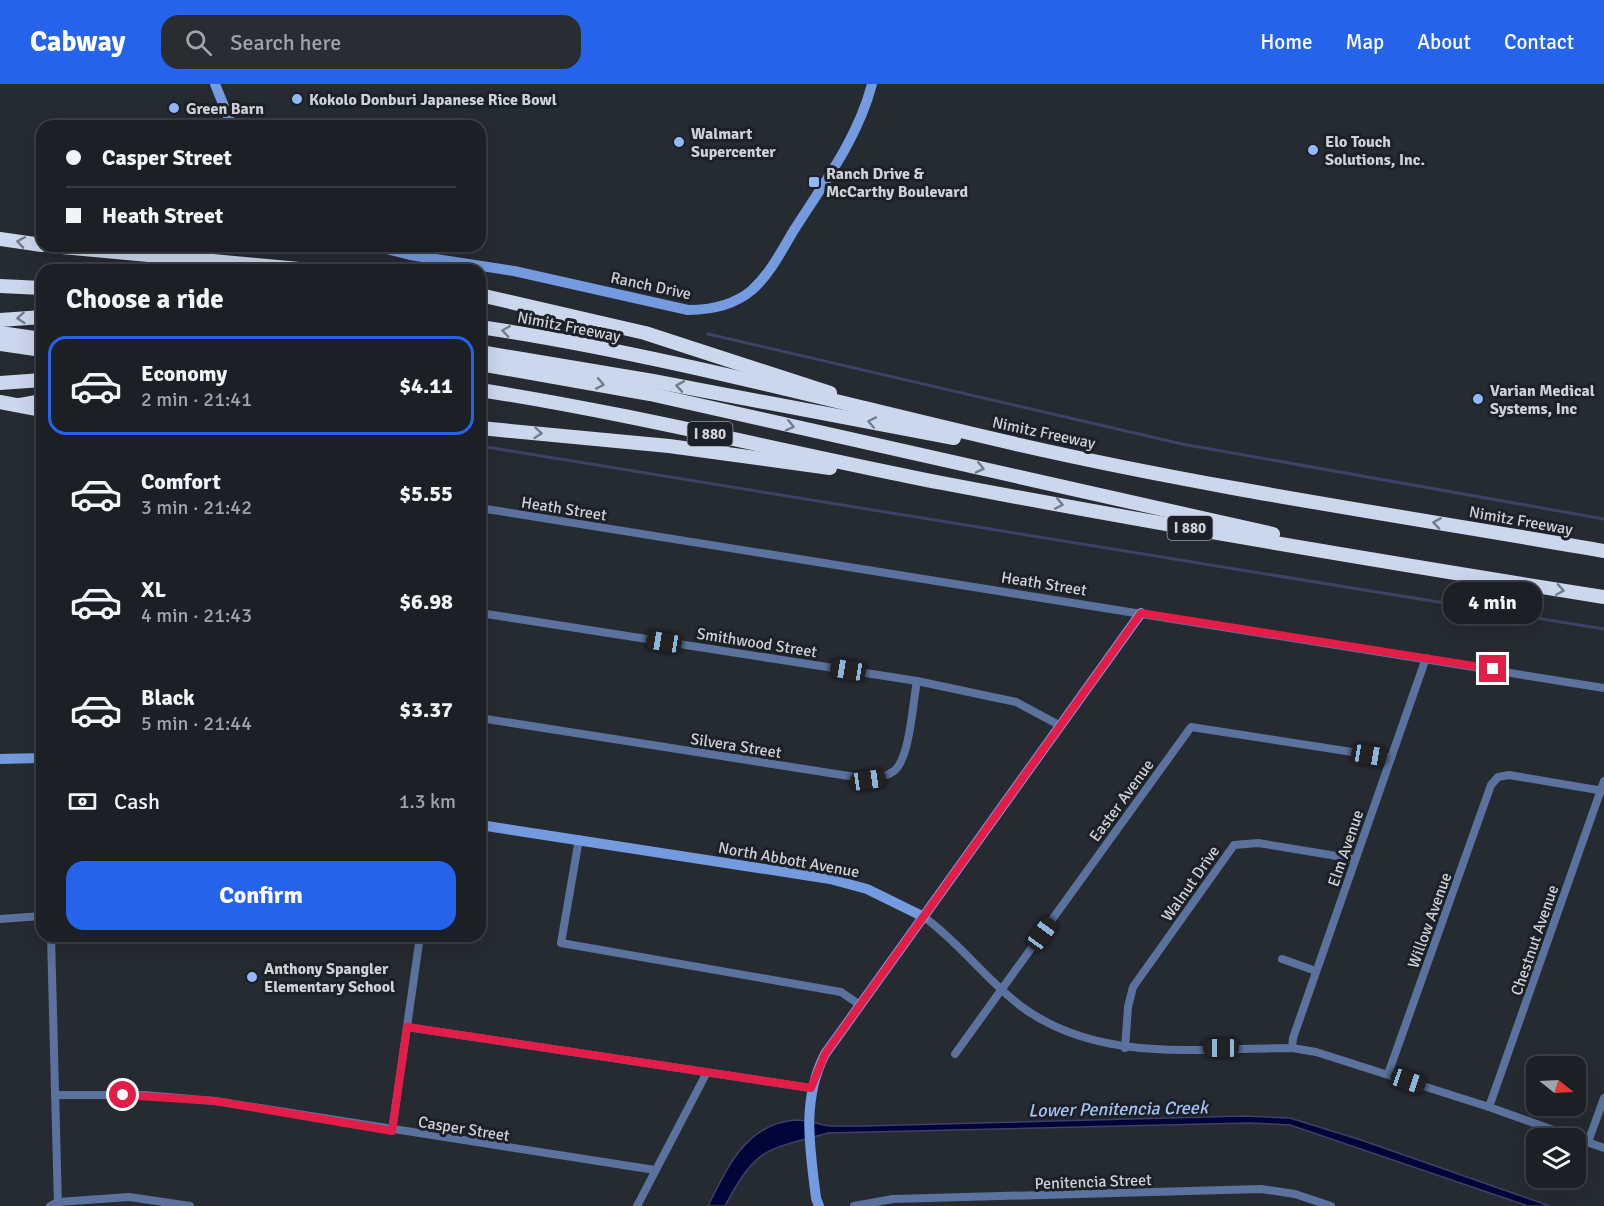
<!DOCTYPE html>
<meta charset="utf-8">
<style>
:root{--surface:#1c2025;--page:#292d32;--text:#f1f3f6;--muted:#a0a3a7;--line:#3a3e42;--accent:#2563eb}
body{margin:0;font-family:Signika,sans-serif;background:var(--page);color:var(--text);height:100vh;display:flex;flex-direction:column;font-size:22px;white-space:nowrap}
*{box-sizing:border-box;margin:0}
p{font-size:20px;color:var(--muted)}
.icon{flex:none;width:33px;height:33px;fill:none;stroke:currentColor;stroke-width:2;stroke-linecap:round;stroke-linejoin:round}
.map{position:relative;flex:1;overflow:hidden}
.details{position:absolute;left:36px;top:180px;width:450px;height:678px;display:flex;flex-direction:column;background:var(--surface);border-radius:18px;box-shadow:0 6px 24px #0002,0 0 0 2px var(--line)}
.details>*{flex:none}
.guide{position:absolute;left:36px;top:36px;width:450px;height:132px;border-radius:18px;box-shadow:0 6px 24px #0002,0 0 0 2px var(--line);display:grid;align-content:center;height:132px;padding:0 30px;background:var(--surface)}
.needle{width:39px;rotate:108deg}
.tools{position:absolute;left:1526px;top:972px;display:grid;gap:12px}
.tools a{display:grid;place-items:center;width:60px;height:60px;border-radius:12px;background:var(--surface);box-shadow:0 6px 24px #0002,0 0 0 2px var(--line);font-size:30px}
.end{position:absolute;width:27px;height:27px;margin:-14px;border:8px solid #e11d48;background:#fff;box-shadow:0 0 0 3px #fff}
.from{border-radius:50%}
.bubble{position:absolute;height:42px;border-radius:18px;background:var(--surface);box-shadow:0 6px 24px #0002,0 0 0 2px var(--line);font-size:20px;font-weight:700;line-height:42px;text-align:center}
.car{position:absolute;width:18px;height:36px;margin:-18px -9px;border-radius:8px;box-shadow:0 0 4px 2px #0007;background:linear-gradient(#222 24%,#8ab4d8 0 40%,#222 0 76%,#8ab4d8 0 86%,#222 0)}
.guide b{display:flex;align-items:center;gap:21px;height:57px;font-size:22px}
.guide b+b{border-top:2px solid var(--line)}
.guide i{width:15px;height:15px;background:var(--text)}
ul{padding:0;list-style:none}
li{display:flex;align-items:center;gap:18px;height:99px;margin:0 12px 9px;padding:0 18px;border:3px solid transparent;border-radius:18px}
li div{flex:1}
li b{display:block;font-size:22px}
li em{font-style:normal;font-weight:700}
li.active{border-color:var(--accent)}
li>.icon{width:54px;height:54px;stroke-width:1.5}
h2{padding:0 30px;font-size:27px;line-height:72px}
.pay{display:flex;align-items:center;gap:15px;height:66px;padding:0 30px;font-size:22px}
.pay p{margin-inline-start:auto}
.cta{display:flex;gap:12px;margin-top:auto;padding:12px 30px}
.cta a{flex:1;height:69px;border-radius:18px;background:var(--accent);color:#fff;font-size:24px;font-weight:700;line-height:69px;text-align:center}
header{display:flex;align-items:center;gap:36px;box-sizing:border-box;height:84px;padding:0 30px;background:var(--accent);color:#fff}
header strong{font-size:28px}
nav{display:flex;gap:33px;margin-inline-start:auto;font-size:21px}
.search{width:420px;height:54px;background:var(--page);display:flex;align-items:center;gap:15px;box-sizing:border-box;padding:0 21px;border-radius:18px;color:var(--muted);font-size:22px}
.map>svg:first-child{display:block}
.water{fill:#000438;stroke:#3e4267;stroke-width:1.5}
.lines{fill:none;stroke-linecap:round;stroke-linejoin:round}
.stream{stroke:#3e4267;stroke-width:3}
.street{stroke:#5a729d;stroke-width:8}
.secondary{stroke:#749adf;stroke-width:10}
.highway{stroke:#cbd7ed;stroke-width:14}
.highway-bridge{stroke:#cbd7ed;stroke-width:14}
.oneway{stroke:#747c8a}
.route{stroke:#e11d48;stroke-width:8}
.poi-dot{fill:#91b8fd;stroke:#1c2027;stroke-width:2}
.labels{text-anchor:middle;stroke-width:6;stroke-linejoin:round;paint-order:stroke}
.shield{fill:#1c2027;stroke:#999ca2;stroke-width:1.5}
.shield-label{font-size:15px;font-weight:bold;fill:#cfd1d6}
.poi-label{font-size:16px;font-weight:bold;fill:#cfd1d6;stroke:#1c2027;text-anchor:start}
.street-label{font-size:16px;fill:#cfd1d6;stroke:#1c2027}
.water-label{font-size:18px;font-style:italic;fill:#a4c1f4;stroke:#1c2027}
</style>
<header>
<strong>Cabway</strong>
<div class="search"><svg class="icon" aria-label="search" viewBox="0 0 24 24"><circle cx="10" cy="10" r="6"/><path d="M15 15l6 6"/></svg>Search here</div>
<nav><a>Home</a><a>Map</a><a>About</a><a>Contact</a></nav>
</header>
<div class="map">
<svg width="1604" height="1122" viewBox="0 0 1604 1122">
<rect width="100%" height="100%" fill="#262a31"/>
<path class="water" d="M1243 1032 1290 1034 1361 1056 1550 1122H1528L1290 1041 1249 1039 828 1049C766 1066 757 1062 725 1122H708C727 1084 747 1038 797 1036 808 1036 819 1041 830 1042 841 1042 852 1042 863 1042Z"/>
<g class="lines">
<g class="stream">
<polyline points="708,250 1182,360 1604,435"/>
<polyline points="480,362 1604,545"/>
</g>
<g class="street">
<polyline points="480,424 1604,604"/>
<polyline points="480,529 917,597 1016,618 1059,641"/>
<path d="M480 634 868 695C877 694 886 693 894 687 910 675 913 617 917 597"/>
<polyline points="579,755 561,859 841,908 860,921"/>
<path d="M924 833C960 859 986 896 1022 923 1100 980 1201 964 1292 964L1316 968 1489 1023 1604 1064"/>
<polyline points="0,835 42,832"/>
<polyline points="51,852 58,1122"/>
<polyline points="1282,875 1316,887"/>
<polyline points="407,943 811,1004"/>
<polyline points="1125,964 1128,923 1133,903 1234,761 1258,759 1355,775"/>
<polyline points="1292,964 1293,954 1426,574"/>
<polyline points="955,970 1191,643 1391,674"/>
<polyline points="1388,990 1491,701 1498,693 1509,691 1604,707"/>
<polyline points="55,1011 145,1011 215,1017 655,1086"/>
<polyline points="1489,1023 1604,697"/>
<polyline points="392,1047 420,852"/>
<polyline points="1588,1058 1604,1014"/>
<polyline points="50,1122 58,1118 129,1113 190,1122"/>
<polyline points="637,1122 706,990"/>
<polyline points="854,1122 893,1115 1261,1105 1295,1110 1331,1122"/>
</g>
<g class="secondary">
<polyline points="215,0 232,42"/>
<path d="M375 162 410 171 514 187 688 226C711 226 733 222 752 206 770 190 782 166 794 146 824 99 858 54 872 0"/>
<polyline points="0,675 42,674"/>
<polyline points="480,741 830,795 867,805 924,833"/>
<path d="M819 1122 816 1114C810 1064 801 1017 825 970L1141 529"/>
</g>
<g class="highway">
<polyline points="0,155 42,161"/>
<polyline points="51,162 310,186"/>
<polyline points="0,202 42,204"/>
<polyline points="480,211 645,249 830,309"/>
<polyline points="0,236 42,233"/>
<path d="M480 243C662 270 841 320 1020 361 1213 405 1409 433 1604 467"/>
<polyline points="0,249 42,255"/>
<polyline points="0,260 42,266"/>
<polyline points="480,268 653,297 954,354"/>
<polyline points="480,280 650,310 1273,450"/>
<polyline points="0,299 42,296"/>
<path d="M480 306C635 330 788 369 942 399 1162 441 1383 478 1604 513"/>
<polyline points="20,321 42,317"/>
<polyline points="480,344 669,362 830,384"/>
</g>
<polyline class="highway-bridge" points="0,318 42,326"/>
</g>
<defs><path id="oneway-chevron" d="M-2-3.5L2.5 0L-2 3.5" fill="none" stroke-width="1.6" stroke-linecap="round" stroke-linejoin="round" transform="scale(1.5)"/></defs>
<g class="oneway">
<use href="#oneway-chevron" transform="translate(21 158) rotate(-171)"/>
<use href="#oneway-chevron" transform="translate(21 234) rotate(175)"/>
<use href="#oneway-chevron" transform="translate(506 247) rotate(-172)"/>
<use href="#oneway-chevron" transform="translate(600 300) rotate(11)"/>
<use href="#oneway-chevron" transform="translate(680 302) rotate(-170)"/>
<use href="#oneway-chevron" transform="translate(872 338) rotate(-169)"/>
<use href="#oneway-chevron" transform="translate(790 342) rotate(13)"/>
<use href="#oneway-chevron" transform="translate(538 349) rotate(5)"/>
<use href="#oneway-chevron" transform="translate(980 384) rotate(13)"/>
<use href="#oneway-chevron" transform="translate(1059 420) rotate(11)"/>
<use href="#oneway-chevron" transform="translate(1437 439) rotate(-171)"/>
<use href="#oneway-chevron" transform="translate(1560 506) rotate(9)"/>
</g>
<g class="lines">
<polyline class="route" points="123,1011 215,1017 392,1047 407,943 811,1004 825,970 1141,529 1493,585"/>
</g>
<g class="poi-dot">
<circle cx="297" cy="15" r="6"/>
<circle cx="174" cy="24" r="6"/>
<circle cx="679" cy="58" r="6"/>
<circle cx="1313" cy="66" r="6"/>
<rect x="808" y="92" width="12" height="12" rx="3"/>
<circle cx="1478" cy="315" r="6"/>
<circle cx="252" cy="893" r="6"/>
</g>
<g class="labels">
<g class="shield">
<rect x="687.5" y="338" width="45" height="24" rx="4.5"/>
<rect x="1167.5" y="432" width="45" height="24" rx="4.5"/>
</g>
<g class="shield-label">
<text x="710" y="355">I 880</text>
<text x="1190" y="449">I 880</text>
</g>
<g class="poi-label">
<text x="309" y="21">Kokolo Donburi Japanese Rice Bowl</text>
<text x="186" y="30">Green Barn</text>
<text x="691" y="55">Walmart<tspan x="691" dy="18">Supercenter</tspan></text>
<text x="1325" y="63">Elo Touch<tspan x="1325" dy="18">Solutions, Inc.</tspan></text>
<text x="826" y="95">Ranch Drive &amp;<tspan x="826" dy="18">McCarthy Boulevard</tspan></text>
<text x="1490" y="312">Varian Medical<tspan x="1490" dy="18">Systems, Inc</tspan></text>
<text x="264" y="890">Anthony Spangler<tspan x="264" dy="18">Elementary School</tspan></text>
</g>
<g class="street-label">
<text transform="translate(651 201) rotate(12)" y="6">Ranch Drive</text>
<text transform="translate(569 242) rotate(11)" y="6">Nimitz Freeway</text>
<text transform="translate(1044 348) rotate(12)" y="6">Nimitz Freeway</text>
<text transform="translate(564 424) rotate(9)" y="6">Heath Street</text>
<text transform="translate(1521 436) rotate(10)" y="6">Nimitz Freeway</text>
<text transform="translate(1044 499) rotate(9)" y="6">Heath Street</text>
<text transform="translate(757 558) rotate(9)" y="6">Smithwood Street</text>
<text transform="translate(736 661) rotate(9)" y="6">Silvera Street</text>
<text transform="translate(1121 716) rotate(-54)" y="6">Easter Avenue</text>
<text transform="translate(1345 764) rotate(-71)" y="6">Elm Avenue</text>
<text transform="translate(789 775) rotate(10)" y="6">North Abbott Avenue</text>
<text transform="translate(1190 799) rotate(-55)" y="6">Walnut Drive</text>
<text transform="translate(1429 836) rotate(-70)" y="6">Willow Avenue</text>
<text transform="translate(1534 856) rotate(-71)" y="6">Chestnut Avenue</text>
<text transform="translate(464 1044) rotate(9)" y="6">Casper Street</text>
<text transform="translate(1093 1097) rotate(-2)" y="6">Penitencia Street</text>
</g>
<g class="water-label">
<text transform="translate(1118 1025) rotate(-1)" y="6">Lower Penitencia Creek</text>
</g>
</g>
</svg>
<div class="tools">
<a><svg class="needle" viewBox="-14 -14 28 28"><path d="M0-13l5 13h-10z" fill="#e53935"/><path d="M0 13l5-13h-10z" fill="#a0a3a7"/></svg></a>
<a><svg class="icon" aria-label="layers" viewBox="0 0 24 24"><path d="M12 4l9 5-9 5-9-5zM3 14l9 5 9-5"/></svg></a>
</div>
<i class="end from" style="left:123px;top:1011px"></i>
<i class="end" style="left:1493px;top:585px"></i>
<div class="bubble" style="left:1443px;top:498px;width:99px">4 min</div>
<i class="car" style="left:664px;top:558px;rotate:279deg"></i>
<i class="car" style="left:848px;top:586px;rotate:279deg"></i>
<i class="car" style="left:1369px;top:671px;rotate:99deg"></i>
<i class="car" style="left:868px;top:696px;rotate:82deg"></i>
<i class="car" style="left:1042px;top:850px;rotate:36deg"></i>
<i class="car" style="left:1221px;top:964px;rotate:270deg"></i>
<i class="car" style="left:1408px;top:997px;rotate:109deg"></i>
<div class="guide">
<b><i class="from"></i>Casper Street</b>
<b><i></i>Heath Street</b>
</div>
<section class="details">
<h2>Choose a ride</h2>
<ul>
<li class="active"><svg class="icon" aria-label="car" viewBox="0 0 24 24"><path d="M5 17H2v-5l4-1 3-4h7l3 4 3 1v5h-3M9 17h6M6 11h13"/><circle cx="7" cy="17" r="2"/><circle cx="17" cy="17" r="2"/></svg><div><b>Economy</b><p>2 min · 21:41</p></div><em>$4.11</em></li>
<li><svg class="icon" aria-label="car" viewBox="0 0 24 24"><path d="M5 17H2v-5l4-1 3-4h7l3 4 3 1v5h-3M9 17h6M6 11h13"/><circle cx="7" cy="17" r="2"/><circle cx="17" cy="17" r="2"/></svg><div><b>Comfort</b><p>3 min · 21:42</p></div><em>$5.55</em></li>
<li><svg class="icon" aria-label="car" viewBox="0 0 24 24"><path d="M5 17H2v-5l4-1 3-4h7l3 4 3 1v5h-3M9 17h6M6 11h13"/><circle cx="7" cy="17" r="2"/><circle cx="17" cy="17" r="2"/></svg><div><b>XL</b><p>4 min · 21:43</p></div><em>$6.98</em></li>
<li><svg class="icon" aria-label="car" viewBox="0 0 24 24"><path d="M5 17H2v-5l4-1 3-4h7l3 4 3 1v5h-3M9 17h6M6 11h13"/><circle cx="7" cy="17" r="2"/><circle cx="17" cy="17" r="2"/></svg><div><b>Black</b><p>5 min · 21:44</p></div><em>$3.37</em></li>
</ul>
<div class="pay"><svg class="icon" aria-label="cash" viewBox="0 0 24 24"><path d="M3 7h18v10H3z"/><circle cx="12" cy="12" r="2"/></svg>Cash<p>1.3 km</p></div>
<div class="cta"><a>Confirm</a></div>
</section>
</div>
